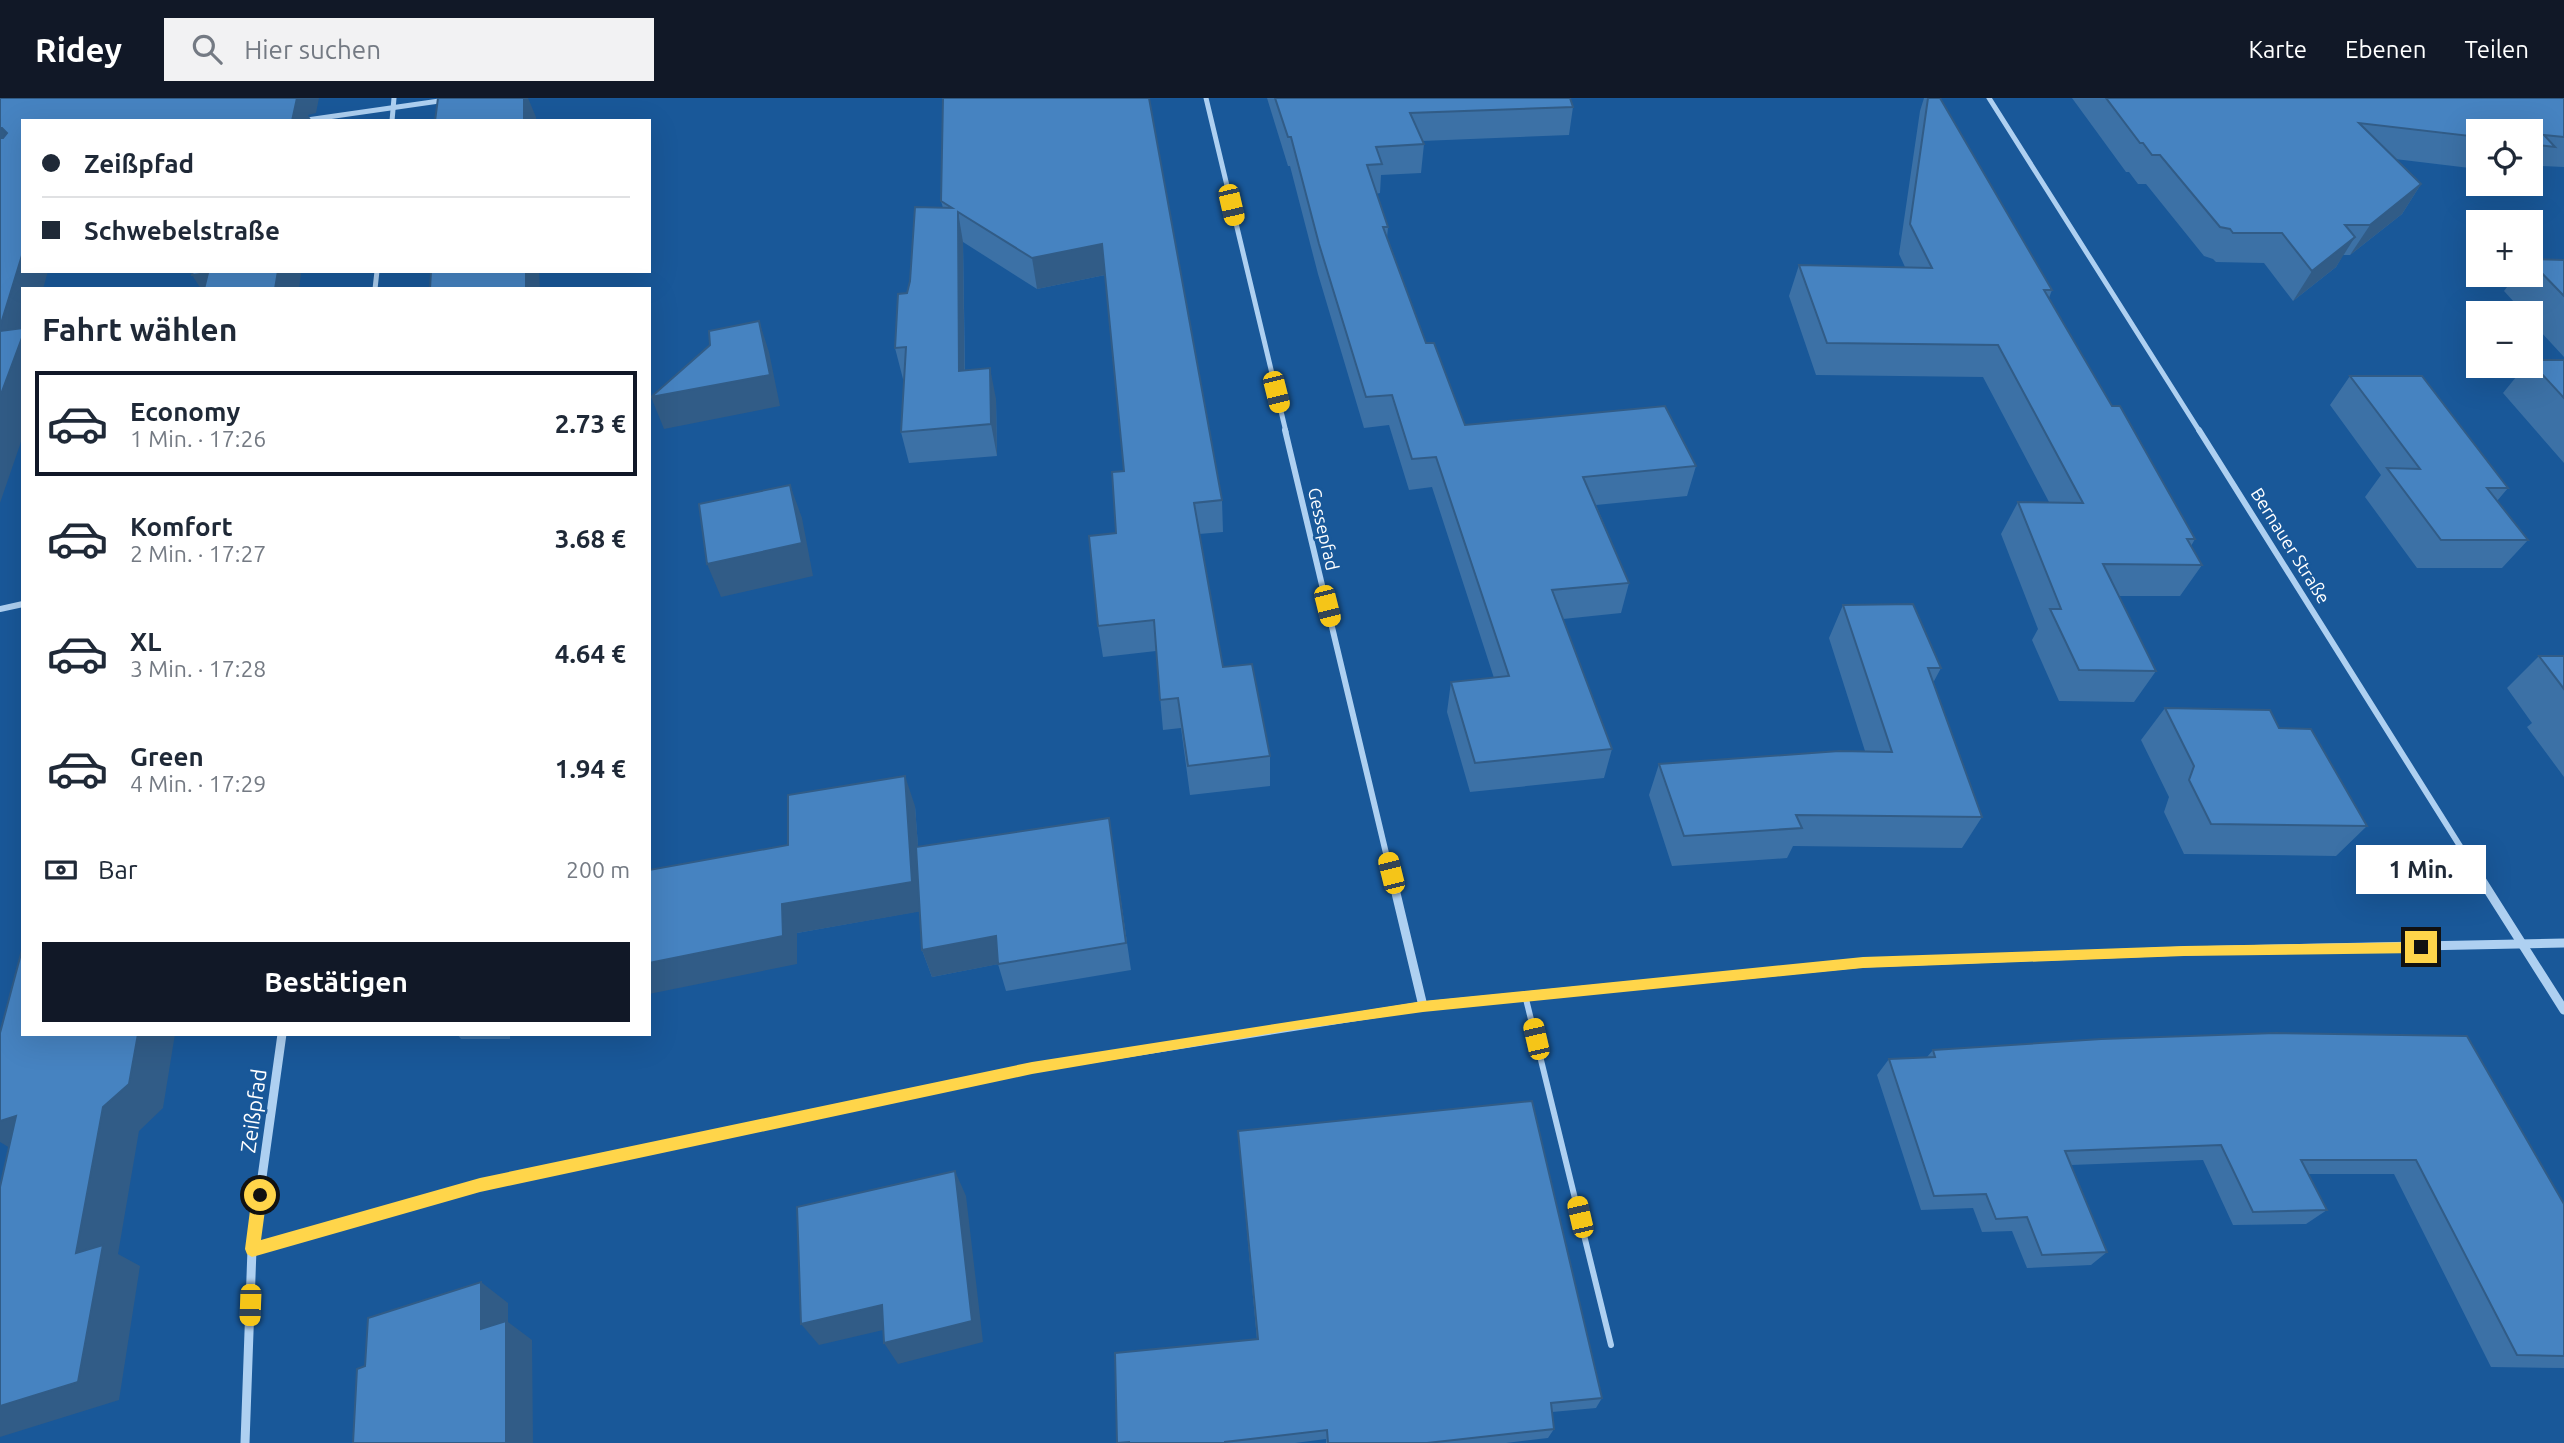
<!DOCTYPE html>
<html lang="de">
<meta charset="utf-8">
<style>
:root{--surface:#fff;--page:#f2f2f3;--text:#1f2937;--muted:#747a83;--line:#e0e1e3;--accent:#111827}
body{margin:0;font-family:Ubuntu,sans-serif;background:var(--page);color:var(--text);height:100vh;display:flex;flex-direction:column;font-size:26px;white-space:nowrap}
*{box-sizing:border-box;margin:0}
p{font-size:23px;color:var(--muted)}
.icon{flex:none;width:38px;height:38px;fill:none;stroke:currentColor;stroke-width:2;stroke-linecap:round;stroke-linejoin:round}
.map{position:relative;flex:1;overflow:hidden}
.side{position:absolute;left:21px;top:189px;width:630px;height:749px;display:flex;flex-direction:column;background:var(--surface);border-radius:0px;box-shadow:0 7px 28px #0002}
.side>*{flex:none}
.banner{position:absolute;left:21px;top:21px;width:630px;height:154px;border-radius:0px;box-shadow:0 7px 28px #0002;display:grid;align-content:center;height:154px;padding:0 21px;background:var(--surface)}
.tools{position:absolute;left:2466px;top:21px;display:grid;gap:14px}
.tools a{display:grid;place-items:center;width:77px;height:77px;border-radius:0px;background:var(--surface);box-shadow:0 7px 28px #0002;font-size:35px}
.end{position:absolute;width:32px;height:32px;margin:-16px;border:9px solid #ffd54a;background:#111;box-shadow:0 0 0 4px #111}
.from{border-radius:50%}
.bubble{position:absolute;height:49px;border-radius:0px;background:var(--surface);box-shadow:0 7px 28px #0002;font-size:23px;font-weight:700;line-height:49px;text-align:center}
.car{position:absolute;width:21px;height:42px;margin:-21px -10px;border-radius:9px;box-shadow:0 0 5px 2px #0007;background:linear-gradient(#f5c518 24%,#345 0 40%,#f5c518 0 76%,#345 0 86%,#f5c518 0)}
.banner b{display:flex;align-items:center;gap:24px;height:66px;font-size:26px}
.banner b+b{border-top:2px solid var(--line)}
.banner i{width:18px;height:18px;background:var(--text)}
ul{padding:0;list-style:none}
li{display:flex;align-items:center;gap:21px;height:105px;margin:0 14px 10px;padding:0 7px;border:4px solid transparent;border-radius:0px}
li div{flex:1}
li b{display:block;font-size:26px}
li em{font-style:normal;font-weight:700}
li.current{border-color:var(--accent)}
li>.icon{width:63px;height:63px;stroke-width:1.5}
h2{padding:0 21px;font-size:32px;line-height:84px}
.pay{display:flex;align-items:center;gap:18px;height:77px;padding:0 21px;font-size:26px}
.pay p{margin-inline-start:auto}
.primary-button{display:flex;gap:14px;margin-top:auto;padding:14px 21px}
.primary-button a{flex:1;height:80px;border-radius:0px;background:var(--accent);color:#fff;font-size:28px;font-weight:700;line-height:80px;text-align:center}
header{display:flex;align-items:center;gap:42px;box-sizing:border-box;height:98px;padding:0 35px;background:var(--accent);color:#fff}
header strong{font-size:33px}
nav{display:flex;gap:38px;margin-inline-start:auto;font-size:24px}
.search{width:490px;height:63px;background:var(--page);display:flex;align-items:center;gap:18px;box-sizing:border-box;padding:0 24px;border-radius:0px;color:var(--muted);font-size:26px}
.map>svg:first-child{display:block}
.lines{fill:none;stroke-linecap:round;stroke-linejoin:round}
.service{stroke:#aed0f1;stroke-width:6}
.minor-far2{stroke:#aed0f1;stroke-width:5}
.minor-far1{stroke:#aed0f1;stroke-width:6}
.minor{stroke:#aed0f1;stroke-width:9}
.wall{fill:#3c71a6}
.shaded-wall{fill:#315c87}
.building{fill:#4683c1;stroke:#315c87;stroke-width:2}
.route{fill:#ffd54a}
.labels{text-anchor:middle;stroke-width:5;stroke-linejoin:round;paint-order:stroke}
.street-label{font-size:18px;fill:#fff;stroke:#195899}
.near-street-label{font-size:21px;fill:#fff;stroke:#195899}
</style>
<header>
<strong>Ridey</strong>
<div class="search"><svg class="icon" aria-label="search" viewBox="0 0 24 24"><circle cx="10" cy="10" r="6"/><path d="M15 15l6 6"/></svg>Hier suchen</div>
<nav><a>Karte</a><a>Ebenen</a><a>Teilen</a></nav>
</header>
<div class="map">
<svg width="2564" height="1345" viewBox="0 0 2564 1345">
<rect width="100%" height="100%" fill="#195899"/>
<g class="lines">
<polyline class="service" points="1525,897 1611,1247"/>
<g class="minor-far2">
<polyline points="1206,0 1286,334"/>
<polyline points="1989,0 2200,334"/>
<polyline points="300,23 460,0"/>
<polyline points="392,23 394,0"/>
<polyline points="375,191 377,173"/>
</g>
<g class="minor-far1">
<polyline points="1285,332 1390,772"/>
<polyline points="2199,332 2475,772"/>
<polyline points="0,511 23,506"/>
</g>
<g class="minor">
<polyline points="1390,770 1423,908"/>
<polyline points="2474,770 2564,912"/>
<polyline points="252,1151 480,1087 1032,970 1423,908 1863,865 2184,853 2564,845"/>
<polyline points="245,1345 252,1151 282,936"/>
</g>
</g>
<g class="wall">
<polygon points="1149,0 1222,402 1223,434 1199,436 1223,569 1270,658 1270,688 1190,697 1181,630 1163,632 1156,553 1103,559 1098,528 1116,435 1124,373 1105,177 1037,191 963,144 965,272 996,301 997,358 909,365 901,334 904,281 903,281 895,250 910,183 943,110 941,103"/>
<polygon points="1267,0 1570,0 1573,9 1569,37 1422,43 1424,46 1421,75 1381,77 1380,95 1376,96 1388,129 1387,140 1426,245 1465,327 1696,368 1687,398 1596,407 1629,485 1621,515 1563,521 1612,651 1604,680 1470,694 1447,614 1451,584 1494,580 1432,389 1409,392 1389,327 1364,330 1318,176 1290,68 1288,68"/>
<polygon points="1924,0 1940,0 2052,192 2049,200 2112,308 2195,441 2191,448 2202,467 2180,498 2119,498 2156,573 2134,604 2059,603 2032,542 2038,531 2001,436 2018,404 2049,404 1983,279 1816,277 1789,198 1799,167 1905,169 1899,156 1920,13"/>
<polygon points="2072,0 2564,0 2564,69 2542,68 2534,78 2530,78 2530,33 2478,33 2478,71 2395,61 2421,86 2402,116 2350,157 2343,157 2336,169 2293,203 2264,165 2216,164 2213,161 2204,158 2146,86 2138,86 2129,74 2126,74"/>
<polygon points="2530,161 2564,162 2564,259 2530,222 2530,215 2524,215 2504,193 2516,177 2530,177"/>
<polygon points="2530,262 2564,262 2564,365 2503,295 2525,268 2530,268"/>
<polygon points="2350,278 2508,390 2497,403 2528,442 2502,470 2417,470 2365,399 2381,377 2330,307"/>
<polygon points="1843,507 1941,570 1933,585 1982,719 1962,750 1793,748 1787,760 1672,768 1649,697 1659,666 1865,653 1829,540"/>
<polygon points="2539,558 2564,558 2564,679 2527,629 2532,625 2507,590"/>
<polygon points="2165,610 2279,630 2367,728 2336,758 2184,756 2164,714 2169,699 2141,642"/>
<polygon points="915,708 918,749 1113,748 1131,872 1006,893 998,866 932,879 922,852 920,813 797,835 797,866 788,747"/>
<polygon points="457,936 510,936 510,941 461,941"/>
<polygon points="2101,941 2564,1106 2564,1270 2491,1269 2394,1076 2308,1076 2327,1112 2306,1126 2233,1127 2203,1062 2071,1067 2107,1154 2091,1167 2027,1170 2012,1133 1982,1134 1973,1110 1921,1112 1877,977 1889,961 1927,959 1933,952"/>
<polygon points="1239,1046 1602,1300 1596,1310 1552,1314 1554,1331 1548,1340 1506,1345 1326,1345 1326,1341 1295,1345 1117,1345 1257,1242"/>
</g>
<g class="shaded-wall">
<polygon points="283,0 319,0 316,15 308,17 312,23 292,23"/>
<polygon points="520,0 528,0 536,19 536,23 524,23"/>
<polygon points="0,30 2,30 23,59 0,62"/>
<polygon points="2421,86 2402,116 2350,157 2370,127"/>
<polygon points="958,114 963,144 965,304 959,273"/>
<polygon points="2355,139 2336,169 2293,203 2312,173"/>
<polygon points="1102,146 1105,177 1037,191 1032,160"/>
<polygon points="23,154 23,173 48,173 43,191 23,191 23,338 0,405 0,229"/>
<polygon points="278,173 300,173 301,176 299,191 275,191"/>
<polygon points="526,173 539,173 540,191 526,191"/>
<polygon points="208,175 219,191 201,191 192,177"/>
<polygon points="759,223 769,254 780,308 664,331 651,299"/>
<polygon points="990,270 996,301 997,358 991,326"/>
<polygon points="790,387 802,420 813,478 721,499 707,466"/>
<polygon points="905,678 915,708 923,813 797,835 797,866 649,896 649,865 782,806"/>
<polygon points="996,838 1004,865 932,879 922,852"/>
<polygon points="138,936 175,936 163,1010 139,1033 118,1156 140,1168 119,1302 0,1339 0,1308 103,1009"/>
<polygon points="16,1018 15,1053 0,1044 0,1023"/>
<polygon points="955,1073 966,1098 983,1244 898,1266 884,1245"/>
<polygon points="481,1184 508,1205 508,1224 532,1242 533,1345 506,1345 481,1231"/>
<polygon points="882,1207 896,1229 819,1247 801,1226"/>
</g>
<g class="building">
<polygon points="0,0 297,0 292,23 23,23 23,154 0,229 0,40 3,40 7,35 2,30 0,30"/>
<polygon points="438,0 524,0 524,23 435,23"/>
<polygon points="943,0 1149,0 1222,402 1194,405 1223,569 1252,566 1270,658 1188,668 1178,600 1160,602 1154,522 1098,528 1089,438 1116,435 1112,374 1124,373 1102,146 1032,160 958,114 959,273 990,270 991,326 901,334 906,249 895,250 898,196 907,195 910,183 915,109 952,110 941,103"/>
<polygon points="1275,0 1570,0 1573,9 1410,15 1424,46 1376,49 1382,66 1367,67 1388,129 1383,129 1426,245 1434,245 1465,327 1665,308 1696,368 1583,379 1629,485 1552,492 1612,651 1475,665 1451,584 1509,578 1436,359 1412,361 1392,297 1366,299 1319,146 1291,39 1288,39"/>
<polygon points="1928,0 1940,0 2052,192 2044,192 2112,308 2120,308 2195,441 2187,441 2202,467 2103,466 2156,573 2079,572 2050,511 2061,511 2018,404 2083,405 1998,247 1827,245 1799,167 1932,170 1910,126"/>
<polygon points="2106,0 2564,0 2564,39 2544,37 2555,49 2530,46 2530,33 2478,33 2478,39 2359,25 2421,86 2370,127 2345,127 2355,139 2312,173 2282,135 2233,135 2230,131 2220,129 2160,57 2152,57 2143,45 2140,45"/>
<polygon points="2530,161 2564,162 2564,198 2530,163"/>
<polygon points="193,173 278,173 275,191 204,191 208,175 192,177"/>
<polygon points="431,173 526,173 526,191 430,191"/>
<polygon points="759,223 770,277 651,299 710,247 709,233"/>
<polygon points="23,230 23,237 0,299 0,233"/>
<polygon points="2530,262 2564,262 2564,300 2530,263"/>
<polygon points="2350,278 2422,278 2508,390 2487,390 2528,442 2441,442 2387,370 2420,371"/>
<polygon points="790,387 802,445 707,466 699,406"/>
<polygon points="1913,506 1941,570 1928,570 1982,719 1796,717 1802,730 1684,738 1659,666 1839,653 1892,654 1843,507"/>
<polygon points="2539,558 2564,558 2564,591"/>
<polygon points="2165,610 2270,612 2279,630 2311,631 2367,728 2211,726 2189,682 2194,668"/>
<polygon points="905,678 912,784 782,806 783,838 649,865 649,772 788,747 788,697"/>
<polygon points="1109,720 1126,845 998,866 996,838 922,852 916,749"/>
<polygon points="23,848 23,936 138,936 129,986 103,1009 76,1155 103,1147 78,1284 0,1308 0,1089 16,1018 0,1023 0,935"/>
<polygon points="2276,935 2467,938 2564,1106 2564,1258 2517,1257 2416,1062 2301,1062 2327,1112 2253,1114 2221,1047 2065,1053 2107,1154 2042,1157 2027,1119 1996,1121 1986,1096 1934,1098 1889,961 1935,959 1933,952 2101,941"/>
<polygon points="1532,1003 1602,1300 1551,1305 1554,1331 1427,1345 1328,1345 1327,1332 1225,1344 1225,1345 1129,1345 1129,1344 1117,1345 1115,1255 1258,1241 1238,1033"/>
<polygon points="955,1073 972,1223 884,1245 882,1207 801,1226 797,1109"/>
<polygon points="481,1184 481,1231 506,1223 506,1345 353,1345 357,1271 365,1268 368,1220"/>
</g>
<polygon class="route" points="2421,844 2427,849 2421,855 2184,858 1863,870 1423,914 1286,933 1032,976 480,1094 252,1159 247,1156 245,1151 252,1097 260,1091 267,1097 261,1142 480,1080 1032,964 1423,903 1863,859 2184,848"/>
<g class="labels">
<g class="street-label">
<text transform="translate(1323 431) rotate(77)" y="6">Gessepfad</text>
<text transform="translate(2290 448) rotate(58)" y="6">Bernauer Straße</text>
</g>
<g class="near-street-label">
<text transform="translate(254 1013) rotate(-82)" y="7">Zeißpfad</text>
</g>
</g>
</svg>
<div class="tools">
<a><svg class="icon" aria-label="locate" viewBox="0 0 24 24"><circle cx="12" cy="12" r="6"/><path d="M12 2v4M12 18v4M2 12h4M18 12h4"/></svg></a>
<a>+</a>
<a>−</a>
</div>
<i class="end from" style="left:260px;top:1097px"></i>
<i class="end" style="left:2421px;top:849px"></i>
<div class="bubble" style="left:2356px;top:747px;width:130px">1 Min.</div>
<i class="car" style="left:1231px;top:107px;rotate:167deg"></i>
<i class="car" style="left:1276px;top:294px;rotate:166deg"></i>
<i class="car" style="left:1327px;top:508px;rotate:166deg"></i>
<i class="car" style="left:1391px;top:775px;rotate:346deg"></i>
<i class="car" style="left:1536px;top:941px;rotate:347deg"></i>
<i class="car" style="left:1580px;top:1119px;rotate:347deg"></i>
<i class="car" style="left:250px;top:1207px;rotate:182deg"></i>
<div class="banner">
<b><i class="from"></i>Zeißpfad</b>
<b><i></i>Schwebelstraße</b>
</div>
<section class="side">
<h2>Fahrt wählen</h2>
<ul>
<li class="current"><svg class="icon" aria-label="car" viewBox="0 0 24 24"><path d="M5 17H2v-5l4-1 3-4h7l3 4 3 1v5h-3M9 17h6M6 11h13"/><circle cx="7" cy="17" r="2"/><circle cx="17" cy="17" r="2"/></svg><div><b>Economy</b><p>1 Min. · 17:26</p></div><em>2.73 €</em></li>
<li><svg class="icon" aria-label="car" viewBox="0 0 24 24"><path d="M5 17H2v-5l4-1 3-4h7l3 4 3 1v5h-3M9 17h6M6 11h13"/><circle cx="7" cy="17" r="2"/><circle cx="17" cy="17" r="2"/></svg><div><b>Komfort</b><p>2 Min. · 17:27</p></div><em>3.68 €</em></li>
<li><svg class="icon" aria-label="car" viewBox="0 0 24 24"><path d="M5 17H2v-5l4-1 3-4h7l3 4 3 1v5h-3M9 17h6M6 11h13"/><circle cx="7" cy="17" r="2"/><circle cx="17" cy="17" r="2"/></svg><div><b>XL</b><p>3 Min. · 17:28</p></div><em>4.64 €</em></li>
<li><svg class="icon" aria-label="car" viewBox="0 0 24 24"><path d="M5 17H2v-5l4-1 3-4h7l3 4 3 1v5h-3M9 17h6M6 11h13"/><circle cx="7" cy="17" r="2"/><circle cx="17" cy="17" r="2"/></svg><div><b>Green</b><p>4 Min. · 17:29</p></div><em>1.94 €</em></li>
</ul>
<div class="pay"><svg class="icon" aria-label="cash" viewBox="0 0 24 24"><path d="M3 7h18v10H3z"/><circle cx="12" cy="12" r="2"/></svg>Bar<p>200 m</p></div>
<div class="primary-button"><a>Bestätigen</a></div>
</section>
</div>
